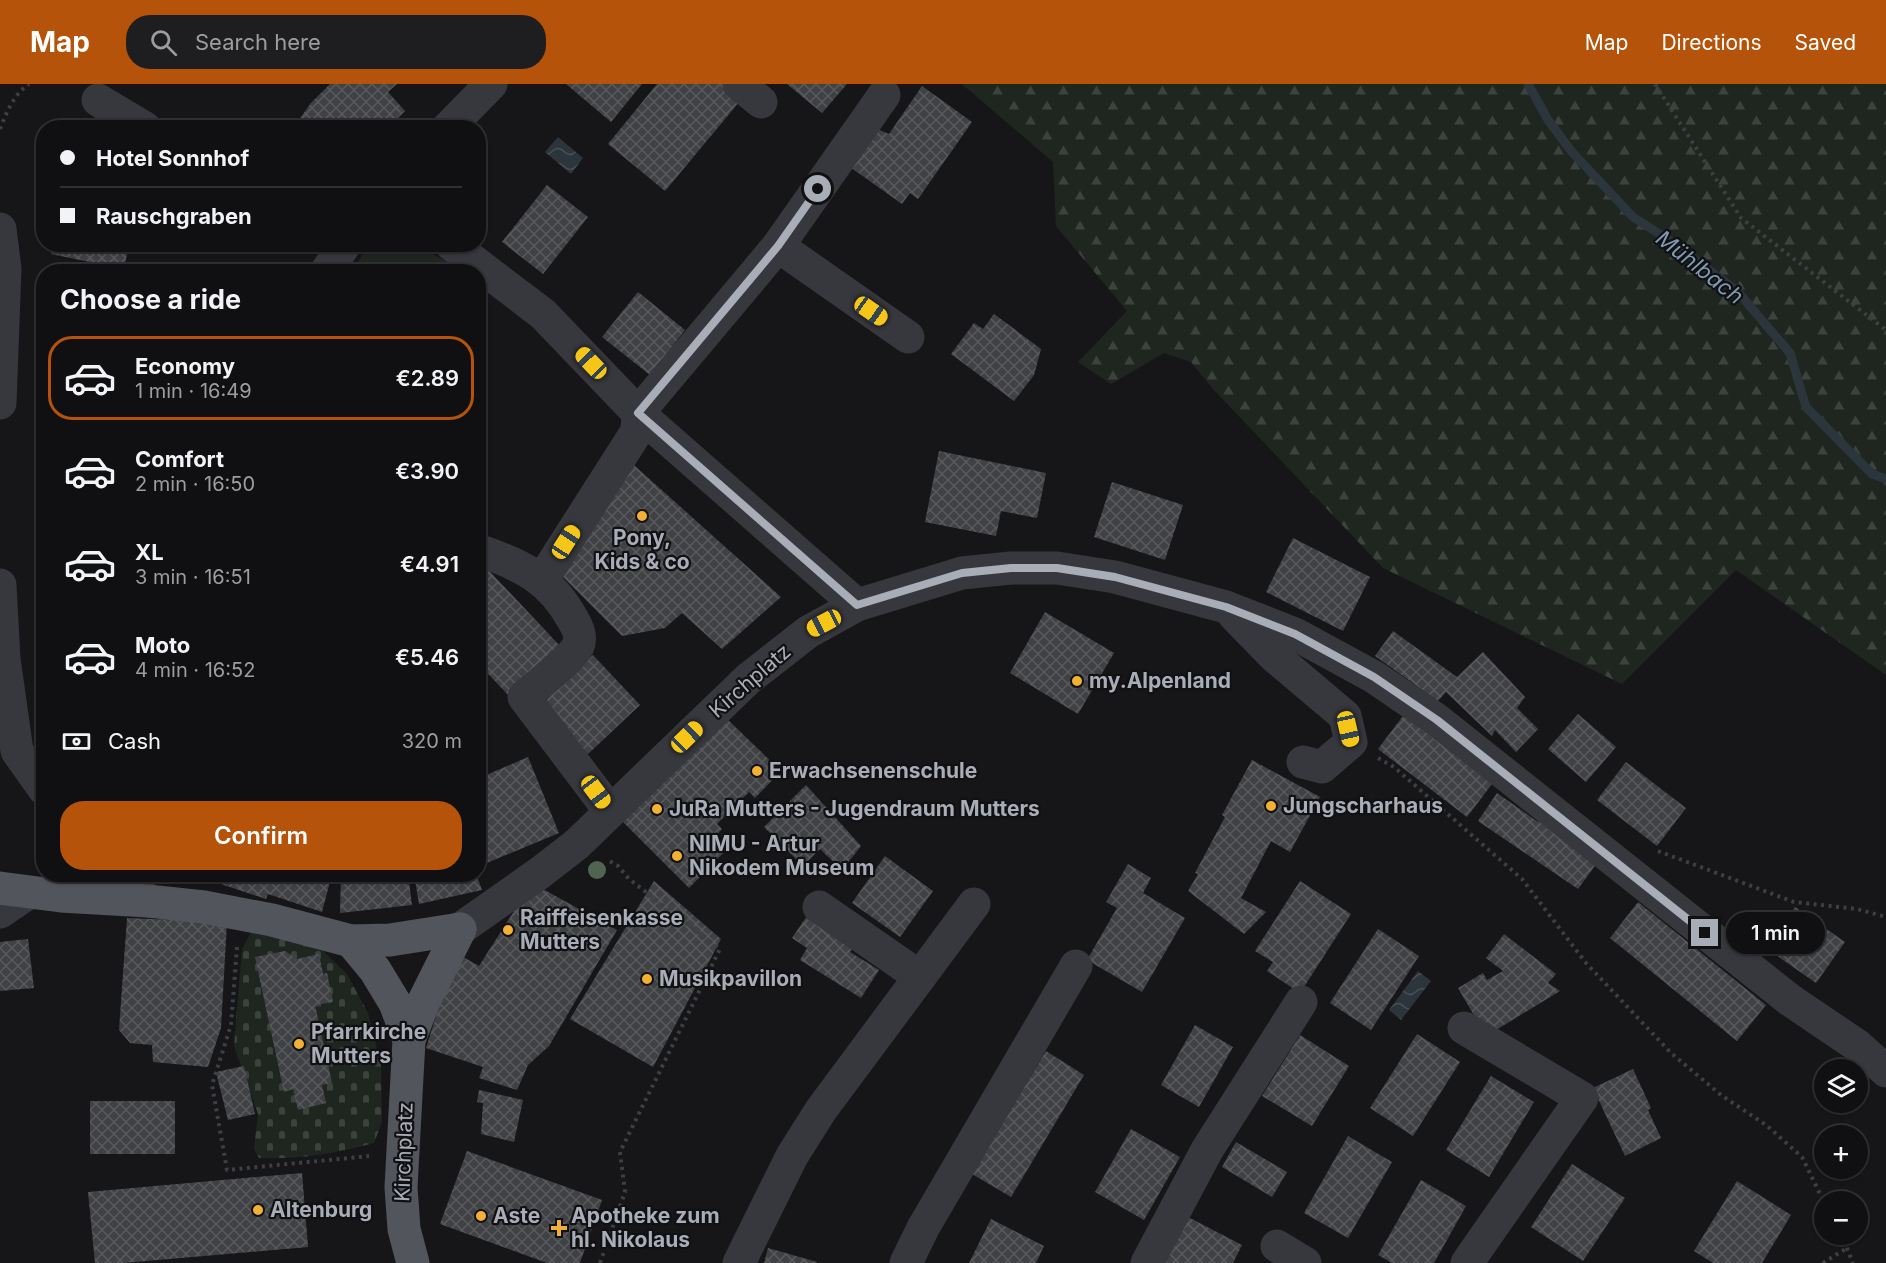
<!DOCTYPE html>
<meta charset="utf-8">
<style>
:root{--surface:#101012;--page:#1e1e20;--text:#f1f3f6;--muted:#9c9d9f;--line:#303032;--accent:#b45309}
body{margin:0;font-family:Inter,sans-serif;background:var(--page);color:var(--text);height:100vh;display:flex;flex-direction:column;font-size:22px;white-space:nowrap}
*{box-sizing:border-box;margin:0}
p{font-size:20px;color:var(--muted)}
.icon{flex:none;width:33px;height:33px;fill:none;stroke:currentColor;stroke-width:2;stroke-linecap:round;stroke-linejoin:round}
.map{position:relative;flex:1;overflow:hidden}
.side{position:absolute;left:36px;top:180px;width:450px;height:618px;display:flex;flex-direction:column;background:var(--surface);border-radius:24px;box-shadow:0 2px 4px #0004,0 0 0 2px var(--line)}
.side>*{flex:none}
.top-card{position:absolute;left:36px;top:36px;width:450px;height:132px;border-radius:24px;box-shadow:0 2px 4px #0004,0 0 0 2px var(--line);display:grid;align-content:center;height:132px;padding:0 24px;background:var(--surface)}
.tools{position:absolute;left:1814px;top:975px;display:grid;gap:12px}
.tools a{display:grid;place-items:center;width:54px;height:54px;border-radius:50%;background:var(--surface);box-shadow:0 2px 4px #0004,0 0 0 2px var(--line);font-size:30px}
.end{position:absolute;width:27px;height:27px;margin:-14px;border:8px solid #a8adb8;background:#111;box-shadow:0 0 0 3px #111}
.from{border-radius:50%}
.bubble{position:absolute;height:42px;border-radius:21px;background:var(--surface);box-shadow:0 2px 4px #0004,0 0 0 2px var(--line);font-size:20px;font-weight:600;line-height:42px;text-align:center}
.car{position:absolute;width:18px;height:36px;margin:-18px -9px;border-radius:8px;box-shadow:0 0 4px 2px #0007;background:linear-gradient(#f5c518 24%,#345 0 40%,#f5c518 0 76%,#345 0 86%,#f5c518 0)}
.top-card b{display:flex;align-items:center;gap:21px;height:57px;font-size:22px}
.top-card b+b{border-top:2px solid var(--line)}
.top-card i{width:15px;height:15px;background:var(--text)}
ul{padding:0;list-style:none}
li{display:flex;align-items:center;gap:18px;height:84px;margin:0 12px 9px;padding:0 12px;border:3px solid transparent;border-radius:24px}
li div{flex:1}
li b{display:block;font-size:22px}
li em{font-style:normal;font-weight:600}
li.active{border-color:var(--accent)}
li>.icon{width:54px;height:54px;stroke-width:1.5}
h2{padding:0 24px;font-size:27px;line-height:72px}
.pay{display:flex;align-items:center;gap:15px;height:66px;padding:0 24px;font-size:22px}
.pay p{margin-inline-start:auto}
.button{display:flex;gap:12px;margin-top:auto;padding:12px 24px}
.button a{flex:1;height:69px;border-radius:24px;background:var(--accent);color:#fff;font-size:24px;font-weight:600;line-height:69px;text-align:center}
header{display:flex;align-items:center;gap:36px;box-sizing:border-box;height:84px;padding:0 30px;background:var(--accent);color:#fff}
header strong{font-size:28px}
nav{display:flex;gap:33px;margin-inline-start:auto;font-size:21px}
.search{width:420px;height:54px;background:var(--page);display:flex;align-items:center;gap:15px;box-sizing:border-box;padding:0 21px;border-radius:24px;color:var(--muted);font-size:22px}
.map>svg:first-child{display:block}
.forest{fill:url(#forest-firs)}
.cemetery{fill:url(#cemetery-stones)}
.pitch{fill:#1e261f}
.water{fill:url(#water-waves)}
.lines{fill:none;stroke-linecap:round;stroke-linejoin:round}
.stream{stroke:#2c353c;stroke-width:9}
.building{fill:url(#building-cross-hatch)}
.path{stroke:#3d3f44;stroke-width:4;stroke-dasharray:3 4.5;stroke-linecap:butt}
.minor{stroke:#37383d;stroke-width:33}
.major{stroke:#53555c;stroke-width:33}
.tree{fill:#506452}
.route{stroke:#a8adb8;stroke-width:8}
.poi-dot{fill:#f2b134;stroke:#111113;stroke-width:2}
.labels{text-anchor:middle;stroke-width:4.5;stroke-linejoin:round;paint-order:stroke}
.poi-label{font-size:21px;font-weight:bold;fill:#a8adb8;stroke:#111113;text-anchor:start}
.street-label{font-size:21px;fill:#a8adb8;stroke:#111113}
.water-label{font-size:22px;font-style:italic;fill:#7f9bb3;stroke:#111113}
</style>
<header>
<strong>Map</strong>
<div class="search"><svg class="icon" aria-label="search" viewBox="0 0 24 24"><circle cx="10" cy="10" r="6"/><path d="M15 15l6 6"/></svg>Search here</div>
<nav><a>Map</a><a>Directions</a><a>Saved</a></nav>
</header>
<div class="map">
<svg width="1886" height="1179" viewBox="0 0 1886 1179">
<defs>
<pattern id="forest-firs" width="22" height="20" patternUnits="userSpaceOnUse" patternTransform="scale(1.5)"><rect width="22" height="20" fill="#1e261f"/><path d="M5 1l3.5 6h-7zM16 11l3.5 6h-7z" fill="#3c433d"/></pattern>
<pattern id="cemetery-stones" width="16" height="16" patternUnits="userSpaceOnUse" patternTransform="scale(1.5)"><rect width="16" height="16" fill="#1e261f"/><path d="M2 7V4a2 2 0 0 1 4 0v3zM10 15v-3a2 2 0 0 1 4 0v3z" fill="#3c433d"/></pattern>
<pattern id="water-waves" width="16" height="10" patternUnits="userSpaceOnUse" patternTransform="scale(1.5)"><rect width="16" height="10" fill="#2c353c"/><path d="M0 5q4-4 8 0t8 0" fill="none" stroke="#485056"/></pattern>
<pattern id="building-cross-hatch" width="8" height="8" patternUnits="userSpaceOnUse" patternTransform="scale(1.5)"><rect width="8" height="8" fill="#404145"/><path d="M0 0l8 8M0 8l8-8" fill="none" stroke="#595a5e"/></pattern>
</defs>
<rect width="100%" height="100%" fill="#161618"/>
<polygon class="forest" points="962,0 1886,0 1886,591 1736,486 1622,600 1383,484 1213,305 1191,278 1164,269 1111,300 1078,278 1127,227 1056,142 1053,78"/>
<path class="cemetery" d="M251 848 320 864 347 890 368 929 381 981 382 1038 374 1059C337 1069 298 1076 259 1074L254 1065 258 1030 234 962 242 865Z"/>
<polygon class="pitch" points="369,160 416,161 465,187 352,188"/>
<g class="water">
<polygon points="558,53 583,74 571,90 545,68"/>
<polygon points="1418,887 1431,897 1401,936 1389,926"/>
</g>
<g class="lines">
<polyline class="stream" points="1528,0 1548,36 1572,68 1633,133 1669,156 1737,207 1790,269 1806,323 1872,390 1886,395"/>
</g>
<g class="building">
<polygon points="330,0 397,0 388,8 405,27 388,44 293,44 311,19"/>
<polygon points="566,0 642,0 611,38"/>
<polygon points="657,0 732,0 745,11 665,107 608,60"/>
<polygon points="787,0 847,0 822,29"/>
<polygon points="922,2 972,38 918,115 910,109 902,120 843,78 870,42 889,50"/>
<polygon points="547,101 588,133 543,190 502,158"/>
<polygon points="53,160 129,160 124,185 51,170"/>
<polygon points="638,208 685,246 650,291 602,253"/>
<polygon points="994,230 1041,265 1034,291 1014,317 951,270 974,239 983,245"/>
<polygon points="939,367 1046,389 1037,434 1001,427 996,452 925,438"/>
<polygon points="626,374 781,513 722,565 682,529 665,544 622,552 560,490"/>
<polygon points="1112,398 1183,421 1165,476 1094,453"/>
<polygon points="1293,454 1370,493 1343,547 1266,508"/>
<polygon points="478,475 561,563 509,612 478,579"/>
<polygon points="1045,528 1114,569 1078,630 1010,589"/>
<polygon points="1393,547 1457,593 1483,568 1525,613 1517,624 1538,645 1516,668 1495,646 1492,652 1446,608 1438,617 1375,572"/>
<polygon points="593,571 640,621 588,670 541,621"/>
<polygon points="1406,628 1495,696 1467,733 1378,665"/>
<polygon points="1578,630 1616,663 1586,698 1548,665"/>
<polygon points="725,633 781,687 755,714 749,708 717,740 722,745 716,752 728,764 689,804 623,738"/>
<polygon points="528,673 559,749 482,781 478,772 478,679 484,692"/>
<polygon points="1252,676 1320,713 1290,768 1271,757 1241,814 1266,828 1244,850 1188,807 1198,790 1195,789 1225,733 1222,731"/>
<polygon points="1626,678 1686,724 1657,762 1597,716"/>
<polygon points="806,701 861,762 842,786 820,765 803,782 764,743"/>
<polygon points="1497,709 1538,738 1539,735 1597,779 1578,805 1478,737"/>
<polygon points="885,772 933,807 900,853 852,819"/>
<polygon points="1128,780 1151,794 1143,809 1185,834 1142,908 1087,876 1117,824 1106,818"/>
<polygon points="332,790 322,828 268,810 266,815 194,791"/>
<polygon points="341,790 408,790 412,821 340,829"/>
<polygon points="414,790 476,790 482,806 419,820"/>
<polygon points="654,797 721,855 653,983 570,935"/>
<polygon points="1300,797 1351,830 1300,909 1267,887 1273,878 1255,867"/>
<polygon points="532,799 617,846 549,962 528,981 517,1006 479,994 483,983 426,964 456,869 479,882"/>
<polygon points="1638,818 1766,921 1737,957 1610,854"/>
<polygon points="1795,823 1845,858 1816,899 1766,864"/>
<polygon points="811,826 857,858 850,868 879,886 861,914 800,876 807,864 792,854"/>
<polygon points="127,834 227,838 221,944 208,983 153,978 152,961 130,959 119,946"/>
<polygon points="1378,845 1419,872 1371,946 1330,919"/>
<polygon points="1504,850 1556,890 1548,899 1560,907 1486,952 1458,904 1483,889 1487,896 1503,887 1486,874"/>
<polygon points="28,855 34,904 0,907 0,858"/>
<polygon points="285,867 297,875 319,870 323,890 327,889 333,918 315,921 332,999 322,1001 326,1019 298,1026 293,1005 284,1008 255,873"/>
<polygon points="1195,941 1233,963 1199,1023 1161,1001"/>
<polygon points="1417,950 1460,978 1413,1052 1370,1024"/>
<polygon points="1300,951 1349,982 1312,1042 1262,1012"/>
<polygon points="1046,967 1084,991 1011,1113 972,1090"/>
<polygon points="244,982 255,1030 228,1036 216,988"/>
<polygon points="1633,985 1651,1024 1648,1026 1661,1054 1625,1072 1593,1004"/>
<polygon points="1491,992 1534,1018 1489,1093 1446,1066"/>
<polygon points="479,1006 523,1016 514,1058 481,1050 483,1019 477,1018"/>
<rect x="90" y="1017" width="85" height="53"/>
<polygon points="1131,1045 1180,1073 1144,1136 1095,1108"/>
<polygon points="1348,1052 1392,1078 1348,1154 1304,1129"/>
<polygon points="1236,1058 1287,1088 1272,1113 1222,1083"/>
<polygon points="467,1067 602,1116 580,1179 547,1179 440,1140"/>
<polygon points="1572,1080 1625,1114 1583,1177 1531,1143"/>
<polygon points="302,1089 308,1163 123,1179 95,1179 88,1108"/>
<polygon points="1421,1096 1466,1122 1434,1179 1392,1179 1378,1171"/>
<polygon points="1737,1097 1791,1131 1762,1179 1713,1179 1694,1167"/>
<polygon points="1188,1133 1242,1161 1233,1179 1165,1179"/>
<polygon points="991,1135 1044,1162 1036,1179 969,1179"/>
<polygon points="768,1164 817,1178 817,1179 764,1179"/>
</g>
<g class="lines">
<g class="path">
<polyline points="1655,0 1741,134 1886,246"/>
<path d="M0 45C7 28 13 11 29 0"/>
<polyline points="1378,674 1394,683 1522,795 1586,879 1671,969 1721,1011 1766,1041 1802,1073 1824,1118"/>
<polyline points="1658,767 1794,818 1857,825 1886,833"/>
<polyline points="237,863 231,941 212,1001 227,1086 369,1072"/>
<polyline points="1841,1150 1853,1179"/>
<polyline points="600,1179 625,1108 620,1068 720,865 629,795 618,782 608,776"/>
<polyline points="1823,1179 1847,1164"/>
</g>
<g class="minor">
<polyline points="739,0 761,18"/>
<polyline points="98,16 145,44"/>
<polyline points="448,44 491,0"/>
<polyline points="0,145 5,185 0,319"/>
<polyline points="451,160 543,230 638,329 857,521"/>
<polyline points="778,162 908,253"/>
<polyline points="326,188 345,160"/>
<path d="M478 466C522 481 551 495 573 536 578 544 582 553 578 562 570 577 537 601 524 613L610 727"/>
<polyline points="542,496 637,347 638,329 778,162 884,11"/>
<polyline points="0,501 4,575 17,667 44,705"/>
<polyline points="1234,531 1274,572 1345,632 1351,658 1322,683 1303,678"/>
<polyline points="121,790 148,817"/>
<polyline points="819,823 920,893"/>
<polyline points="0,828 28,809"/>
<polyline points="460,845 541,788 577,760 748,595 808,548 857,521 962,489 1011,484 1057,484 1115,493 1226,523 1295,550 1374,593 1437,636 1790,916 1858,962 1886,987"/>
<polyline points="1464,944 1582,1014 1467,1179"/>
<polyline points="1277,1162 1305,1179"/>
<polyline points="739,1179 792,1072 821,1026 974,820"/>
<polyline points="906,1179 923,1144 1076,882"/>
<polyline points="1147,1179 1207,1066 1301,918"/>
</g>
<g class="major">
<polyline points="0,804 61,812 148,817 204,823 272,836 351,857 390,856 460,845"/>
<polyline points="351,857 375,886 395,919 409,956"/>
<polyline points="413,1179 404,1145 401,1103 409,956 424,917 460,845"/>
</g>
</g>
<circle class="tree" cx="597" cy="786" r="9"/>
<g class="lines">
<polyline class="route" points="818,105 778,162 638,329 857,521 962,489 1011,484 1057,484 1115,493 1226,523 1295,550 1374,593 1437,636 1705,849"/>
</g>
<g class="poi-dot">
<circle cx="642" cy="432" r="6"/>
<circle cx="1077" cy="597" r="6"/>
<circle cx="757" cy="687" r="6"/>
<circle cx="1271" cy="722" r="6"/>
<circle cx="657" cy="725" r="6"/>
<circle cx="677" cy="772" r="6"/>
<circle cx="508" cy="846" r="6"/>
<circle cx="647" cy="895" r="6"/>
<circle cx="299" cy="960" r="6"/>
<circle cx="258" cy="1126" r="6"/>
<circle cx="481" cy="1132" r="6"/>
<path d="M556 1135h6v6h6v6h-6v6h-6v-6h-6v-6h6z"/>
</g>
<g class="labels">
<g class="poi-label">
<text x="642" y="461" text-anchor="middle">Pony,<tspan x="642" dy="24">Kids &amp; co</tspan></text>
<text x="1089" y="604">my.Alpenland</text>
<text x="769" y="694">Erwachsenenschule</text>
<text x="1283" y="729">Jungscharhaus</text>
<text x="669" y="732">JuRa Mutters - Jugendraum Mutters</text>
<text x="689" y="767">NIMU - Artur<tspan x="689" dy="24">Nikodem Museum</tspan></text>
<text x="520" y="841">Raiffeisenkasse<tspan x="520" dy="24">Mutters</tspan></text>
<text x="659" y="902">Musikpavillon</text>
<text x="311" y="955">Pfarrkirche<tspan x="311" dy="24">Mutters</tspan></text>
<text x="270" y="1133">Altenburg</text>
<text x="493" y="1139">Aste</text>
<text x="571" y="1139">Apotheke zum<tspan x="571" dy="24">hl. Nikolaus</tspan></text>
</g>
<g class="street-label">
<text transform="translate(750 597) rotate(-41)" y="7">Kirchplatz</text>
<text transform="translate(404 1068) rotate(-88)" y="7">Kirchplatz</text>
</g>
<g class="water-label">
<text transform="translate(1700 183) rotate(38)" y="8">Mühlbach</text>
</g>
</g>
</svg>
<div class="tools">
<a><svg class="icon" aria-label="layers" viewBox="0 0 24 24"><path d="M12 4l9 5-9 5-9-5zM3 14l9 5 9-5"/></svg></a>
<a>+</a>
<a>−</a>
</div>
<i class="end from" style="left:818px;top:105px"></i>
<i class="end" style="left:1705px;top:849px"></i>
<div class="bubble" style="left:1726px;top:828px;width:99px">1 min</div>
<i class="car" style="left:871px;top:227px;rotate:125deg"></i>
<i class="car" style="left:591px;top:279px;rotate:316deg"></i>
<i class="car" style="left:566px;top:458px;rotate:33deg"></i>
<i class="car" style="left:824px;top:539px;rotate:242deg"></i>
<i class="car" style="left:1348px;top:645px;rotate:167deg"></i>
<i class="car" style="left:687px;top:653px;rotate:46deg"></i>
<i class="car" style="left:596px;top:708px;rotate:143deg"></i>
<div class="top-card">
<b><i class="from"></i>Hotel Sonnhof</b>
<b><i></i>Rauschgraben</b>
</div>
<section class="side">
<h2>Choose a ride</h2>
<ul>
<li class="active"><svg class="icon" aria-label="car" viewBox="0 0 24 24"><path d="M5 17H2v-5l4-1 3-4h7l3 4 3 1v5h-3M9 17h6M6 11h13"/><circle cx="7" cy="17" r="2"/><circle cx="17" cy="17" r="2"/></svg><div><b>Economy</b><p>1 min · 16:49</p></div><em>€2.89</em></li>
<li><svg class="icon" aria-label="car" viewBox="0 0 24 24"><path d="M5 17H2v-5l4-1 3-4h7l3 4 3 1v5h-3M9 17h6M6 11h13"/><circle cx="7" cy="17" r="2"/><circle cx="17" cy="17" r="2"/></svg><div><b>Comfort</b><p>2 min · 16:50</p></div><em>€3.90</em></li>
<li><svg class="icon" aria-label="car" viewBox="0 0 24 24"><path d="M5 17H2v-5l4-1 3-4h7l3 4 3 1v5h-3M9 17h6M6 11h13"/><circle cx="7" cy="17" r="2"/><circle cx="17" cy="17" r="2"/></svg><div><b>XL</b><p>3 min · 16:51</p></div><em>€4.91</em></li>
<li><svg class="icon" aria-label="car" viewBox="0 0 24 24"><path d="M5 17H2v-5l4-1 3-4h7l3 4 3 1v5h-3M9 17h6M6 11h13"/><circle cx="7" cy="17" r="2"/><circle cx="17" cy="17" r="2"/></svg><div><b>Moto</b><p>4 min · 16:52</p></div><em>€5.46</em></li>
</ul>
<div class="pay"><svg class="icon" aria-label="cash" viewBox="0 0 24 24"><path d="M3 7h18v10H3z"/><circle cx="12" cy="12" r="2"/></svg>Cash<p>320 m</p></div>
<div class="button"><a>Confirm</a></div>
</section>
</div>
